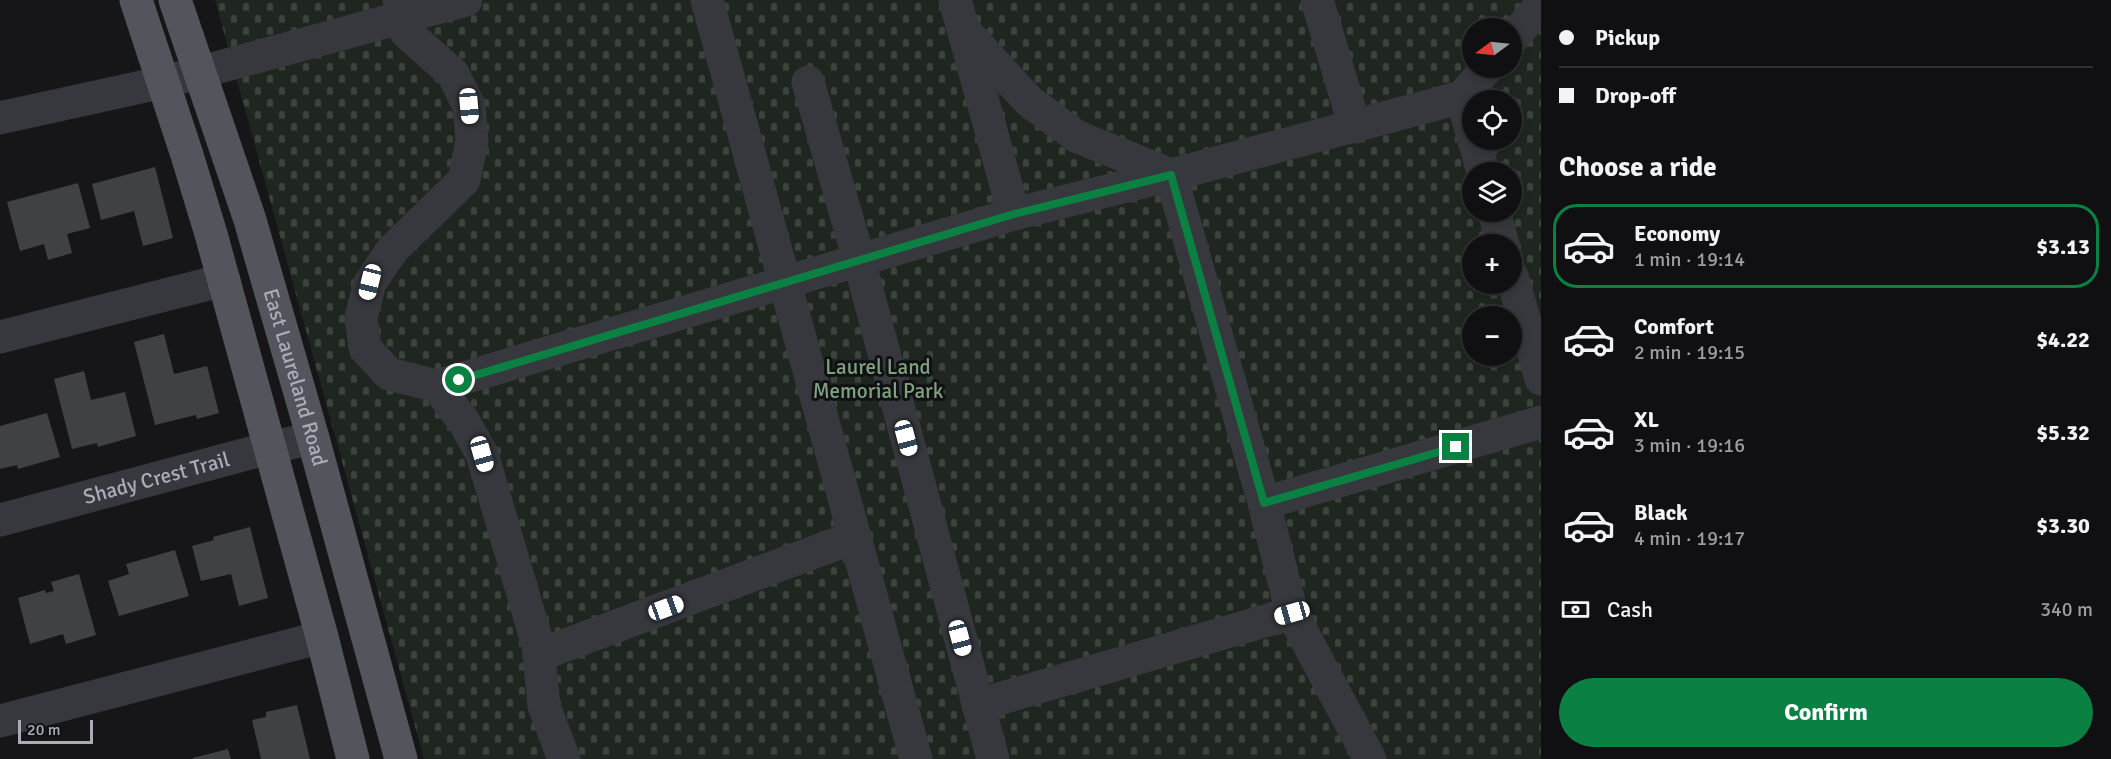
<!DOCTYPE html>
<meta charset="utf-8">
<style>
:root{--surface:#101012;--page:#1e1e20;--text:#f1f3f6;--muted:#9c9d9f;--line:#303032;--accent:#0b8043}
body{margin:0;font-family:Signika,sans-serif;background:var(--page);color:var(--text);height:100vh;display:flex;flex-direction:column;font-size:22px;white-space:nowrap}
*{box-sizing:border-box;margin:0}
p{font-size:20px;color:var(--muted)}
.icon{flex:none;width:33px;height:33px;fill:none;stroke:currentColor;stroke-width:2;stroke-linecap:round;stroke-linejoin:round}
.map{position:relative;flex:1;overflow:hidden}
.drawer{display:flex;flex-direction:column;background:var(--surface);width:570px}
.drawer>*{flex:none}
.guide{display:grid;align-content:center;height:132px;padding:0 18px;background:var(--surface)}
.needle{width:39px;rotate:255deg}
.buttons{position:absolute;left:1462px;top:18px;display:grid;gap:12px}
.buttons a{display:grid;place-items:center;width:60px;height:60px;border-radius:50%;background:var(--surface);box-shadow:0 3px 9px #0003,0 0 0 2px var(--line);font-size:30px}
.scale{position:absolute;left:18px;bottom:15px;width:75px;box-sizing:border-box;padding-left:6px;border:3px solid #a8adb8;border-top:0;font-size:16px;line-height:21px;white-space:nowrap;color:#a8adb8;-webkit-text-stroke:4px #111113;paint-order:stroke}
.end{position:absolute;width:27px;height:27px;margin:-14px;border:8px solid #0b8043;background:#fff;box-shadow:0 0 0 3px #fff}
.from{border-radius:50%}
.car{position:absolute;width:18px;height:36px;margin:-18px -9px;border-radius:8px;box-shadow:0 0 4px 2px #0007;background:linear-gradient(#fff 24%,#345 0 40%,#fff 0 76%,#345 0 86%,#fff 0)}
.guide b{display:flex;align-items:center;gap:21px;height:57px;font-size:22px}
.guide b+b{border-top:2px solid var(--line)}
.guide i{width:15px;height:15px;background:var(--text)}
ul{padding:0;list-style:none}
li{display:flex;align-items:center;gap:18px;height:84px;margin:0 12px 9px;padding:0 6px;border:3px solid transparent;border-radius:24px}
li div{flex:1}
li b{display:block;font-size:22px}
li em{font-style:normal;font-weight:700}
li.on{border-color:var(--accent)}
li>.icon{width:54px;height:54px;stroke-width:1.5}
h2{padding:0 18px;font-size:27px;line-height:72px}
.pay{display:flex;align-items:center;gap:15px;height:66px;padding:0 18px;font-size:22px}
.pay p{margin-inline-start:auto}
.cta{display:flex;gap:12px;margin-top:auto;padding:12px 18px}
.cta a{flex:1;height:69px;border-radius:36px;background:var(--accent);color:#fff;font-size:24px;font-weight:700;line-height:69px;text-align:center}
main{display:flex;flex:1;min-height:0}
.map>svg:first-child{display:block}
.cemetery{fill:url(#cemetery-stones);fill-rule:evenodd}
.building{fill:#404145}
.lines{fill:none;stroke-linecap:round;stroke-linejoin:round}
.minor{stroke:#37383d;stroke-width:33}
.major{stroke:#53555c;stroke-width:33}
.route{stroke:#0b8043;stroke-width:8}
.labels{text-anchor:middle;stroke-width:6;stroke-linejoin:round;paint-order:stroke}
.park-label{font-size:21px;fill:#7fa381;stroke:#111113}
.street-label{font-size:21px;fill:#a8adb8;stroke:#111113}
</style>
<main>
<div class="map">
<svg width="1541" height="759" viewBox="0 0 1541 759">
<defs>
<pattern id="cemetery-stones" width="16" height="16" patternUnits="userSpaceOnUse" patternTransform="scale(1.5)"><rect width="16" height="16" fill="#1e261f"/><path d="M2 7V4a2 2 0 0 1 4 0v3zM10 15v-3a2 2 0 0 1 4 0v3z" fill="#3c433d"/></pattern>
</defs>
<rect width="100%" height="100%" fill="#161618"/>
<path class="cemetery" d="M215 0H1541V759H424ZM1473 28H1512V68H1473ZM1473 100H1512V140H1473ZM1473 172H1512V212H1473ZM1473 244H1512V284H1473ZM1473 316H1512V356H1473Z"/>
<g class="building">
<polygon points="155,167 173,238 143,246 134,211 101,220 92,184"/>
<polygon points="78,183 90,228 67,234 72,253 48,260 44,244 20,251 7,202"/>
<polygon points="164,334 174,374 207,366 219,413 197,419 196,415 155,425 134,342"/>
<polygon points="84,371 91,400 125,392 136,436 98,447 97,443 72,449 54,379"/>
<polygon points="47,413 60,457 18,469 17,465 0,469 0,426"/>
<polygon points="250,527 268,598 239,606 231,574 201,581 192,546 214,540 213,537"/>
<polygon points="175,550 189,596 119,616 108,581 129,574 126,564"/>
<polygon points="79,574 96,635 66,644 63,634 30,644 18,598 45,590 46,593 54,591 51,582"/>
<polygon points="297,705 310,759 261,759 252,720 266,717 266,712"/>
<polygon points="228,749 231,759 193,759 193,758"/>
</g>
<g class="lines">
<g class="minor">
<polyline points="399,0 406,32 453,74 469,106 472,141 464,180 392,250 370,283 361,317 365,348 389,374 437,386 464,422 482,454 538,645 544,706 564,759"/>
<polyline points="707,0 916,759"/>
<polyline points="955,0 1014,214"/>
<polyline points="1317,0 1355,127"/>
<polyline points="963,29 1029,101 1076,136 1171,175 1264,503 1292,613 1370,759"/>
<polyline points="1512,39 1541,5"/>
<polyline points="808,82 859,260 993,759"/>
<polyline points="1462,97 1473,137"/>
<polyline points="0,118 164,82 466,0"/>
<polyline points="1474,140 1483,172"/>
<polyline points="1494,212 1503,244"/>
<polyline points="1512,276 1541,379"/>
<polyline points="0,337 224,280"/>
<polyline points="437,386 1014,214 1171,175 1462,97 1487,68"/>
<polyline points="1264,503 1541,422"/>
<path id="s1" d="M0 520 269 448 313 438"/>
<polyline points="539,655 855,537"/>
<polyline points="978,705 1292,613"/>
<polyline points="0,721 322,637"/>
</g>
<g class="major">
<polyline points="136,0 187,155 211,234 322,637 353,759"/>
<path id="s2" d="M175 0 250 220 313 438 401 759"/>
</g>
</g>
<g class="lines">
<polyline class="route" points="459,380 1014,214 1171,175 1264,503 1456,447"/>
</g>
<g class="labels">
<g class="park-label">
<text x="878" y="374">Laurel Land<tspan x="878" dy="24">Memorial Park</tspan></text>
</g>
<g class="street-label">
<text dy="7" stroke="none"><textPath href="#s2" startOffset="396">East Laureland Road</textPath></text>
<text dy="7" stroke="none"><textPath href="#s1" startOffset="162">Shady Crest Trail</textPath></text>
</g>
</g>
</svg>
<div class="buttons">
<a><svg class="needle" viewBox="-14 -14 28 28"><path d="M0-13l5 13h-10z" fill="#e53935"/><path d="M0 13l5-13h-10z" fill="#9c9d9f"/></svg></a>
<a><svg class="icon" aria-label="locate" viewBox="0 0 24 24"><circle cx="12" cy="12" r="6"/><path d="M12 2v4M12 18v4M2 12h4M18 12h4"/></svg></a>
<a><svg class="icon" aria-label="layers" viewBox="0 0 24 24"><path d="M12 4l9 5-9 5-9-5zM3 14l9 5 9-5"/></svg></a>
<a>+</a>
<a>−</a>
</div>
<div class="scale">20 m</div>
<i class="end from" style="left:459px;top:380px"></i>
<i class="end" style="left:1456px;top:447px"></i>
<i class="car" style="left:469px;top:106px;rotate:175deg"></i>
<i class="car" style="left:370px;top:282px;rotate:194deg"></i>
<i class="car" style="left:906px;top:438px;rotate:165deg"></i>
<i class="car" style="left:482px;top:454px;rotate:164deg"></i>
<i class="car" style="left:666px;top:608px;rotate:70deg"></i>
<i class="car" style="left:1292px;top:613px;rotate:254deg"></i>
<i class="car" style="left:960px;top:638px;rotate:165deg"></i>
</div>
<section class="drawer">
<div class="guide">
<b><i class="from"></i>Pickup</b>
<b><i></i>Drop-off</b>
</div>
<h2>Choose a ride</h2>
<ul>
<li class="on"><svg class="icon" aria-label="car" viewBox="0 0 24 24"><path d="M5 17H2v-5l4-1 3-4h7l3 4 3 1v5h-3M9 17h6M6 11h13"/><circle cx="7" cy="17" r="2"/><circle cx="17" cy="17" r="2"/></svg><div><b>Economy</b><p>1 min · 19:14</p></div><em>$3.13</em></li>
<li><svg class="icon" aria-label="car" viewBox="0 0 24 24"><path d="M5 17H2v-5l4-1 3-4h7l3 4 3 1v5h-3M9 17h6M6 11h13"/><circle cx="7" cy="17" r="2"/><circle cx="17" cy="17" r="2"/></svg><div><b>Comfort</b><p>2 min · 19:15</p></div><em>$4.22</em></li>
<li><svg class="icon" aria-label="car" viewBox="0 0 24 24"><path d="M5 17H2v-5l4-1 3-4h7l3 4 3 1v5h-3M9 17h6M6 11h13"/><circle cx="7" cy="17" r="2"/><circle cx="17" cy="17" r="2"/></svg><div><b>XL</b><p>3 min · 19:16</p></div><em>$5.32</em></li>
<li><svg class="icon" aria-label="car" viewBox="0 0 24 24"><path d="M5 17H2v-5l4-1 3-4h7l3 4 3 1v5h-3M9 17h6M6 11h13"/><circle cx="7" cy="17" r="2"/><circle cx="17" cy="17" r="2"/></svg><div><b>Black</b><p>4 min · 19:17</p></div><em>$3.30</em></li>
</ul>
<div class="pay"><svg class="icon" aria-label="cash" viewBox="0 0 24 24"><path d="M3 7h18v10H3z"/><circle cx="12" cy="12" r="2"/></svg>Cash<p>340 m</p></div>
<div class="cta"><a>Confirm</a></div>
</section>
</main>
